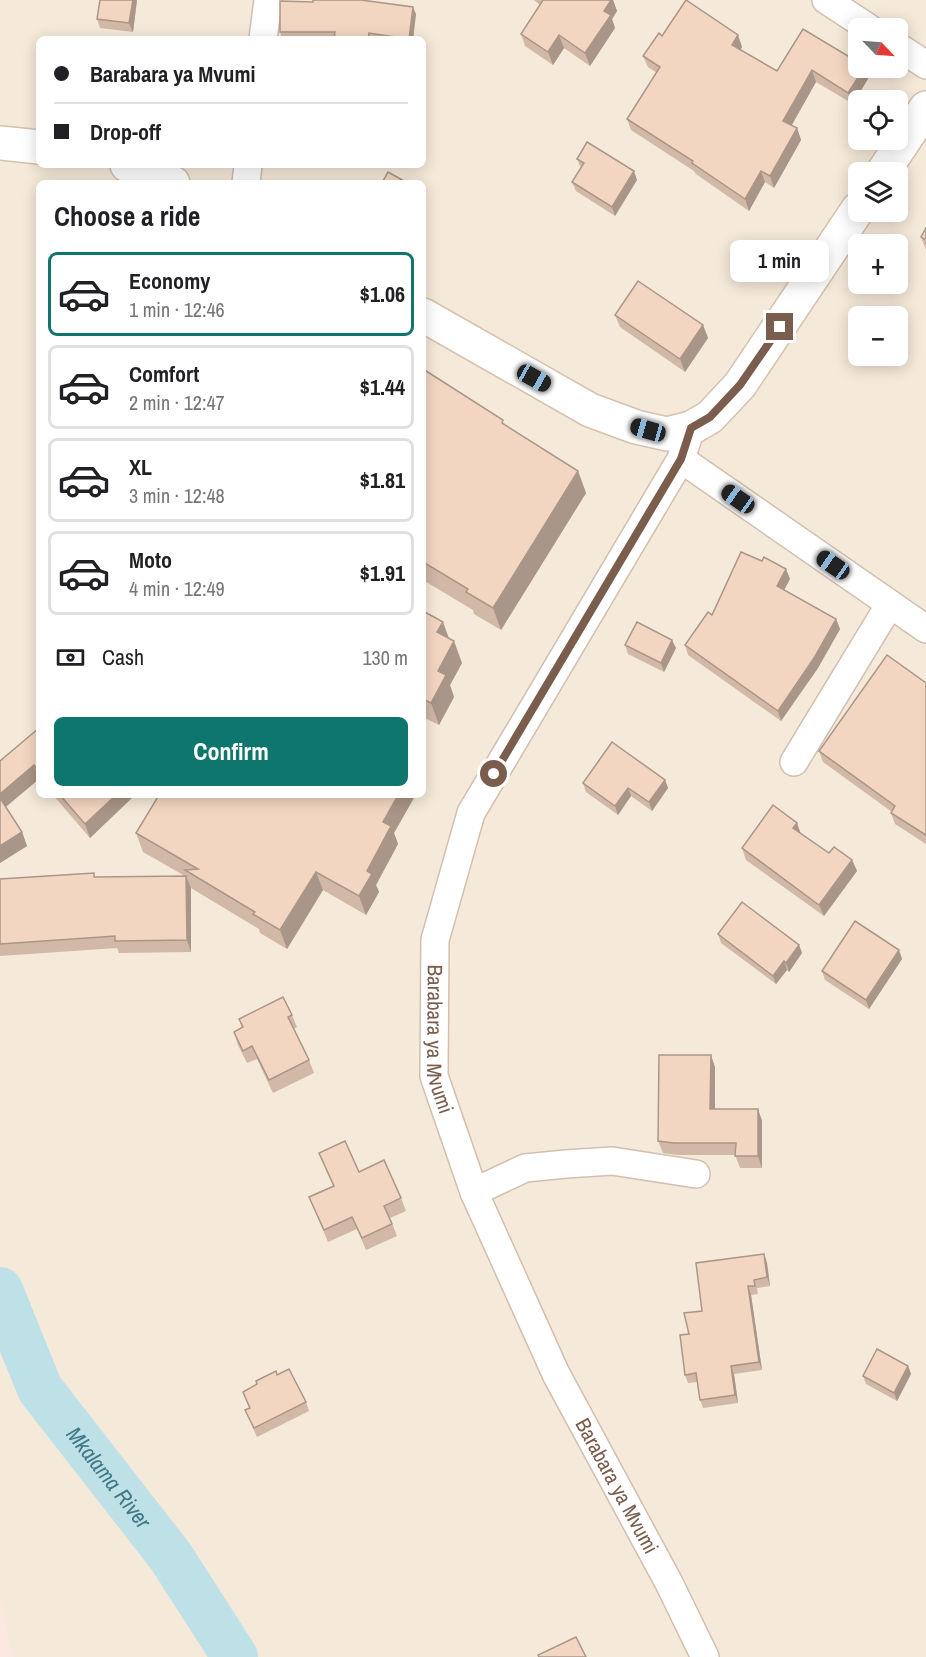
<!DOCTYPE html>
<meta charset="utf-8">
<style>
:root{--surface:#fff;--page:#f6f6f6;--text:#202124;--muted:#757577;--line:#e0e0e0;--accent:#0f766e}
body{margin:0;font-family:"Archivo Narrow",sans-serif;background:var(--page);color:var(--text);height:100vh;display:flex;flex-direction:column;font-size:22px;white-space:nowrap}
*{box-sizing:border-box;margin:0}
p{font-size:20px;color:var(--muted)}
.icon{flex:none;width:33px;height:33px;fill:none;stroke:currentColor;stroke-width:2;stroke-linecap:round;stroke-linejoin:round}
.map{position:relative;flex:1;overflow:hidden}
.side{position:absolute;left:36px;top:180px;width:390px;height:618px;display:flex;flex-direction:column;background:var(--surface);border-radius:9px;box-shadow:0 3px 15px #0003}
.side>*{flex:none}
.top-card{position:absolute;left:36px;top:36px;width:390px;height:132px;border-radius:9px;box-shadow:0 3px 15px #0003;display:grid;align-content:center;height:132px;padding:0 18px;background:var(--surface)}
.needle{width:39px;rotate:115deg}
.buttons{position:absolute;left:848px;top:18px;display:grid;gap:12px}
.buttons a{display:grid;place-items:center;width:60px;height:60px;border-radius:9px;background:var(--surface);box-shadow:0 3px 15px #0003;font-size:30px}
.end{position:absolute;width:27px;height:27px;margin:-14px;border:8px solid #7a5d4c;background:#fff;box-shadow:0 0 0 3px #fff}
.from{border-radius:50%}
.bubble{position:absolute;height:42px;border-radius:9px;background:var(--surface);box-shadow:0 3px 15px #0003;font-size:20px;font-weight:700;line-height:42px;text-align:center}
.car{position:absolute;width:18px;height:36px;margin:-18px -9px;border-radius:8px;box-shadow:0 0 4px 2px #0007;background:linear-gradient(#222 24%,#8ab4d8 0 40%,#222 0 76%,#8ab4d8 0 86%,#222 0)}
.top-card b{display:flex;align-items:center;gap:21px;height:57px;font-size:22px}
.top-card b+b{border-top:2px solid var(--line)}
.top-card i{width:15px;height:15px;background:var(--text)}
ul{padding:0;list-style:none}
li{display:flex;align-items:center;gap:18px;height:84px;margin:0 12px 9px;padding:0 6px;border:3px solid var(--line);border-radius:9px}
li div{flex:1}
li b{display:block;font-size:22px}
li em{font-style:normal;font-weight:700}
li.selected{border-color:var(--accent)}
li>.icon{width:54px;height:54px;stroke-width:1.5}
h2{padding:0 18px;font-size:27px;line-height:72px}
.pay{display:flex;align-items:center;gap:15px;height:66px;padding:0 18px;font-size:22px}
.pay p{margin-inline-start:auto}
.action{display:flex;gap:12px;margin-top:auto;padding:12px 18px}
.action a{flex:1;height:69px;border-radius:9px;background:var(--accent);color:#fff;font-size:24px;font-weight:700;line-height:69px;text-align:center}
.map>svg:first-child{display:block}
.residential{fill:#f5e9d9;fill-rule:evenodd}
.commercial{fill:#fde8df}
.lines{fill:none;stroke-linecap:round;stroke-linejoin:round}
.river{stroke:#bee1e8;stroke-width:46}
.street-casing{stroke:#d1bfaf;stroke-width:30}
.secondary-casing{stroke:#d6c1af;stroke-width:36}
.street{stroke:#fff;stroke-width:27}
.secondary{stroke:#fff;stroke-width:33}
.wall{fill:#d1b8a7}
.shaded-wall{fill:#aa9688}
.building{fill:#f3d6c2;stroke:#aa9688;stroke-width:1.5}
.route{stroke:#7a5d4c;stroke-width:8}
.labels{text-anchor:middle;stroke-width:4.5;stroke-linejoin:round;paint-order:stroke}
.street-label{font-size:21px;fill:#7a5d4c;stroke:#fffaf2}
.water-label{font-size:22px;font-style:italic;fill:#427986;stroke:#fffaf2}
</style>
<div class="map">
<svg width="926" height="1657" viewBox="0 0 926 1657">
<rect width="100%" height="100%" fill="#fdf6eb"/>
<path class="residential" d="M0 0H926V1657H0ZM858 28H897V68H858ZM39 39H423V165H39ZM858 100H897V140H858ZM858 172H897V212H858ZM39 183H423V795H39ZM858 244H897V284H858ZM858 316H897V356H858Z"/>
<polygon class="commercial" points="0,1600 13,1657 0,1657"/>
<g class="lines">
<path class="river" id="s1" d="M0 1290 40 1389 171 1557 235 1657"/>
<g class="street-casing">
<g id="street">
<polyline points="826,0 869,28"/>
<polyline points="263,39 268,0"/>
<polyline points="897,46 926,65"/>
<polyline points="246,183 248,165"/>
<path id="s2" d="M691 428 681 459 471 813 435 940 434 1076 474 1192 556 1374 669 1583 705 1657"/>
<polyline points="681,459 926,629"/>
<polyline points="794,762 890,604"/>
<polyline points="474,1192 525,1168 566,1164 612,1161 696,1174"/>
</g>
</g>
<g class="secondary-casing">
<g id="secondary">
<polyline points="0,143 39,147"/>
<polyline points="127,165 173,183"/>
<polyline points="883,172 926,108"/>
<polyline points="423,315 590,410 636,427 667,434 691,428 710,417 740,385 858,209"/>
</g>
</g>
<use href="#street" class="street"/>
<use href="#secondary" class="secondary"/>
</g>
<g class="wall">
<polygon points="107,0 137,0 133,32 100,28 97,19"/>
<polygon points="534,0 613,0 617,11 612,19 615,28 590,66 564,48 553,65 525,46 521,34 540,5"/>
<polygon points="416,14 413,39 282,39 280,32"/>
<polygon points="803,29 869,77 853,104 816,82 791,125 797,128 801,140 774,188 765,182 749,211 696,174 694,171 631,130 627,119 657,73 648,67 643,56 662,36 738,35 742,47 740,50 777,71"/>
<polygon points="577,159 637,180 615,216 576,191 572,182 581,168"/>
<polygon points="926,228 926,250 921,237"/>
<polygon points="615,315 703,325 708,338 685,372 620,327"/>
<polygon points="423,369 506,426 578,471 586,493 501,630 474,614 473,610 423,580"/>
<polygon points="790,579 784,590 836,619 840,629 818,668 781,721 688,655 685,645 712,615"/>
<polygon points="423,611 449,638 462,663 450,685 454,697 439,725 423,717"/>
<polygon points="625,645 676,648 664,672 628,654"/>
<polygon points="926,683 926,844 895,824 891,813 892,812 823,762 819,751"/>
<polygon points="39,728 39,779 6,807 22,832 27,846 0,863 0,761"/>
<polygon points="665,780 668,788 652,811 631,796 618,815 586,792 583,783"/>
<polygon points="53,795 135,795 90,838"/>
<polygon points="415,796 394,833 398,844 376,885 379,892 366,915 323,890 287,949 260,933 259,929 191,888 187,878 191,888 191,952 119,953 117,948 0,956 0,879 185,876 143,852 136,833"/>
<polygon points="797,823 801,834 829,853 852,860 857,871 824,916 746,860 742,848"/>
<polygon points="718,934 799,945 802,953 789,972 787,970 776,984 721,943"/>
<polygon points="899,950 902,959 869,1009 825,980 822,971"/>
<polygon points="292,1015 297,1027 294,1029 309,1060 314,1073 273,1093 257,1059 247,1063 238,1045 234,1032 242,1028 239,1019"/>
<polygon points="715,1067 715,1109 758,1109 762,1121 762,1168 740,1168 735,1155 678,1155 663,1153 658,1141"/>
<polygon points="319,1153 359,1172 401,1198 406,1211 390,1218 397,1236 366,1250 357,1229 328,1242 309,1197 333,1186"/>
<polygon points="764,1254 767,1263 770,1286 757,1288 758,1294 751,1295 762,1370 734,1374 738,1403 703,1408 700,1400 697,1382 688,1383 685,1375 689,1334 702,1311"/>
<polygon points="908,1366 911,1374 897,1401 866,1384 863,1376"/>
<polygon points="277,1375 306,1402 309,1411 257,1437 245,1410 249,1408 243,1392"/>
</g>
<g class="shaded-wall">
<polygon points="133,0 137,0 133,32 129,23"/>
<polygon points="611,0 613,0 617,11 612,19 615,28 590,66 585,53 604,11"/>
<polygon points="413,7 416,14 413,39 409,39"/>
<polygon points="559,35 564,48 553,65 548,52"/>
<polygon points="738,35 742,47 736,57 732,45"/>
<polygon points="864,68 865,68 869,77 853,104 848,93"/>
<polygon points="812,70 816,82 788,132 783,121"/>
<polygon points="797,128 801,140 774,188 770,176"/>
<polygon points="634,171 637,180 615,216 612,207"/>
<polygon points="761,171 765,182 749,211 745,199"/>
<polygon points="703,325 708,338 685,372 680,359"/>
<polygon points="578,471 586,493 501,630 493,608"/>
<polygon points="786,569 790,579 781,596 777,586"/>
<polygon points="836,619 840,629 818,668 781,721 778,711"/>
<polygon points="443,622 451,644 437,632"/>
<polygon points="672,640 676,648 664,672 661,663"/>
<polygon points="454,641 462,663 450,685 454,697 439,725 431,703 438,671"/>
<polygon points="34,765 39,779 3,809 0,800 0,794"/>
<polygon points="665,780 668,788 652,811 649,802"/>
<polygon points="628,788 631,796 618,815 615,806"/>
<polygon points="116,795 135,795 90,838 85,824"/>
<polygon points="398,795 415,796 394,833 398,844 376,885 379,892 366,915 359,896 383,822"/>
<polygon points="797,823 801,835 793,828"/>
<polygon points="22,832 27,846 0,863 0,846"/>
<polygon points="852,860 857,871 824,916 819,905"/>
<polygon points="316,872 323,890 287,949 280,930"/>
<polygon points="186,876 191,888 191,952 187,940"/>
<polygon points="799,945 802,953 789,972 786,963"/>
<polygon points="899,950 902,959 869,1009 866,1000"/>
<polygon points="784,961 787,970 776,984 773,976"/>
<polygon points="711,1055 715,1067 715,1121 710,1109"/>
<polygon points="758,1109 762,1121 762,1168 758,1156"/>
<polygon points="764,1254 767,1263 770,1286 767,1277"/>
<polygon points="748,1286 751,1295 762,1370 759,1362"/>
<polygon points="731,1366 734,1374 738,1403 735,1395"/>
<polygon points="908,1366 911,1374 897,1401 894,1393"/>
</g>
<g class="building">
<polygon points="100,0 133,0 129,23 97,19"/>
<polygon points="313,0 361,0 413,7 409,39 369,33 368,39 334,39 335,32 280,32 280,1 313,2"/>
<polygon points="543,0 611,0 604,11 611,15 585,53 559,35 548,52 521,34"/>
<polygon points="686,0 738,35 732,45 777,71 803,29 858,62 858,68 864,68 848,93 812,70 783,121 797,128 770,176 761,171 745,199 692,163 693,161 627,119 660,67 643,56 659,33 662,36"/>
<polygon points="587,142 634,171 612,207 572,182 584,163 577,159"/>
<polygon points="388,172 406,182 406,183 382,183"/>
<polygon points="926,228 926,240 921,237"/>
<polygon points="638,281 703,325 680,359 615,315"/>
<polygon points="423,369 503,420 502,423 578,471 493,608 466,592 468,589 423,562"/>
<polygon points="741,552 762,561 764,557 786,569 777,586 836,619 814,658 778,711 685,645 708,612 712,615"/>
<polygon points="423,611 443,622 437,632 454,641 438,671 446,675 431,703 423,699"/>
<polygon points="637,622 672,640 661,663 625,645"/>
<polygon points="887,655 926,683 926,835 891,813 895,806 819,751"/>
<polygon points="39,728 39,771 34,765 0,794 0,761"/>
<polygon points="612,742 665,780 649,802 628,788 615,806 583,783"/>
<polygon points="60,795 116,795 85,824"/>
<polygon points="159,795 398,795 383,822 391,826 367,871 372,874 359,896 316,872 280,930 253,914 255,912 185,870 198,869 136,833"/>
<polygon points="0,798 22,832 0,846"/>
<polygon points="773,805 797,823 793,828 829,853 834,847 852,860 819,905 742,848"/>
<polygon points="94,873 94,877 186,876 187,940 115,941 115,936 0,944 0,879"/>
<polygon points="742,902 799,945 786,963 784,961 773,976 718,934"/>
<polygon points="855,921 899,950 866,1000 822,971"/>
<polygon points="283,997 292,1015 288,1017 309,1060 269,1080 252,1046 243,1051 234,1032 243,1027 239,1019"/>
<polygon points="659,1055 711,1055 710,1109 758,1109 758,1156 735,1156 736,1143 674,1143 658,1141"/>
<polygon points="345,1141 359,1172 384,1160 401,1198 384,1206 392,1224 362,1238 352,1217 324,1230 309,1197 334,1186 319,1153"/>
<polygon points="764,1254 767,1277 754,1280 755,1286 748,1286 759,1362 731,1366 735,1395 700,1400 696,1373 685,1375 680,1335 689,1334 684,1313 702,1311 696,1263"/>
<polygon points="877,1349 908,1366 894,1393 863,1376"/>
<polygon points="289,1369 306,1402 254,1428 245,1410 250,1408 243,1392 257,1384 256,1381 276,1371 277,1375"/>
<polygon points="576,1637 586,1657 539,1657 538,1655"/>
</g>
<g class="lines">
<polyline class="route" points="494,774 681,459 691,428 710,417 740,385 780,327"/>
</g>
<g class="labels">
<g class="street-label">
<text dy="7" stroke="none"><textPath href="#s2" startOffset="676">Barabara ya Mvumi</textPath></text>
<text dy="7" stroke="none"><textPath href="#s2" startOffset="1162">Barabara ya Mvumi</textPath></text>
</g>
<g class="water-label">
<text dy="8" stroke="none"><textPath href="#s1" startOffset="219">Mkalama River</textPath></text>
</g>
</g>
</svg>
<div class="buttons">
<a><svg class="needle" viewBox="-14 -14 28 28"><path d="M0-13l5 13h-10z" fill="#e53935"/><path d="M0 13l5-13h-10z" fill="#757577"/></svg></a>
<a><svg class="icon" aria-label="locate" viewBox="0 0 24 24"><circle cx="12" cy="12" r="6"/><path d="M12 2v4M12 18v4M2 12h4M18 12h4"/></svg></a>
<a><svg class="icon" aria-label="layers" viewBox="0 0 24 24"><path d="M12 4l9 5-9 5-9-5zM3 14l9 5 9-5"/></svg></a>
<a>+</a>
<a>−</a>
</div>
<i class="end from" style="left:494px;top:774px"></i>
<i class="end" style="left:780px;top:327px"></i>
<div class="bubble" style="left:730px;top:240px;width:99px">1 min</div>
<i class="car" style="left:534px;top:378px;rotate:119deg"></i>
<i class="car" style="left:648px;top:430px;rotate:286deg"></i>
<i class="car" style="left:738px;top:499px;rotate:305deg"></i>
<i class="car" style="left:833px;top:565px;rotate:305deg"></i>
<div class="top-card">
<b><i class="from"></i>Barabara ya Mvumi</b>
<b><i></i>Drop-off</b>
</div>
<section class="side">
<h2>Choose a ride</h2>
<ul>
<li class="selected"><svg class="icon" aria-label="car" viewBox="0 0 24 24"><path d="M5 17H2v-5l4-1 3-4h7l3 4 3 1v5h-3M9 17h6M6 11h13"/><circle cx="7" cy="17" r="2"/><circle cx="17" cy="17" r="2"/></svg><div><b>Economy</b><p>1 min · 12:46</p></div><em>$1.06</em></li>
<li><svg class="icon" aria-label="car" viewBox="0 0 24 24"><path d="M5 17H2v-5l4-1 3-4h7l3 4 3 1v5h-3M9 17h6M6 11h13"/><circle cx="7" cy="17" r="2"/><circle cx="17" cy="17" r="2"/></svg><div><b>Comfort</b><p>2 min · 12:47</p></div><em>$1.44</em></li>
<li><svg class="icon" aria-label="car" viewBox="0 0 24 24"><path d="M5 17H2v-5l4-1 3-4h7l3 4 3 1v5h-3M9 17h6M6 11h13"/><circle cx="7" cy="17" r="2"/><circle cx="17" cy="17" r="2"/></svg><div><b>XL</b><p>3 min · 12:48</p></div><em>$1.81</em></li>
<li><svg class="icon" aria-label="car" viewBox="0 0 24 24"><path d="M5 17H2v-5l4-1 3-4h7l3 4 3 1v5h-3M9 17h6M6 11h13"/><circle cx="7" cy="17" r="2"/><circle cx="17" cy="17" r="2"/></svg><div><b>Moto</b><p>4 min · 12:49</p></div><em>$1.91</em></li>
</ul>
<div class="pay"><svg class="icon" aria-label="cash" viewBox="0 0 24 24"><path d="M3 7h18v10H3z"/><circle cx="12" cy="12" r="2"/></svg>Cash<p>130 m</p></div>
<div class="action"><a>Confirm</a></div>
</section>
</div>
